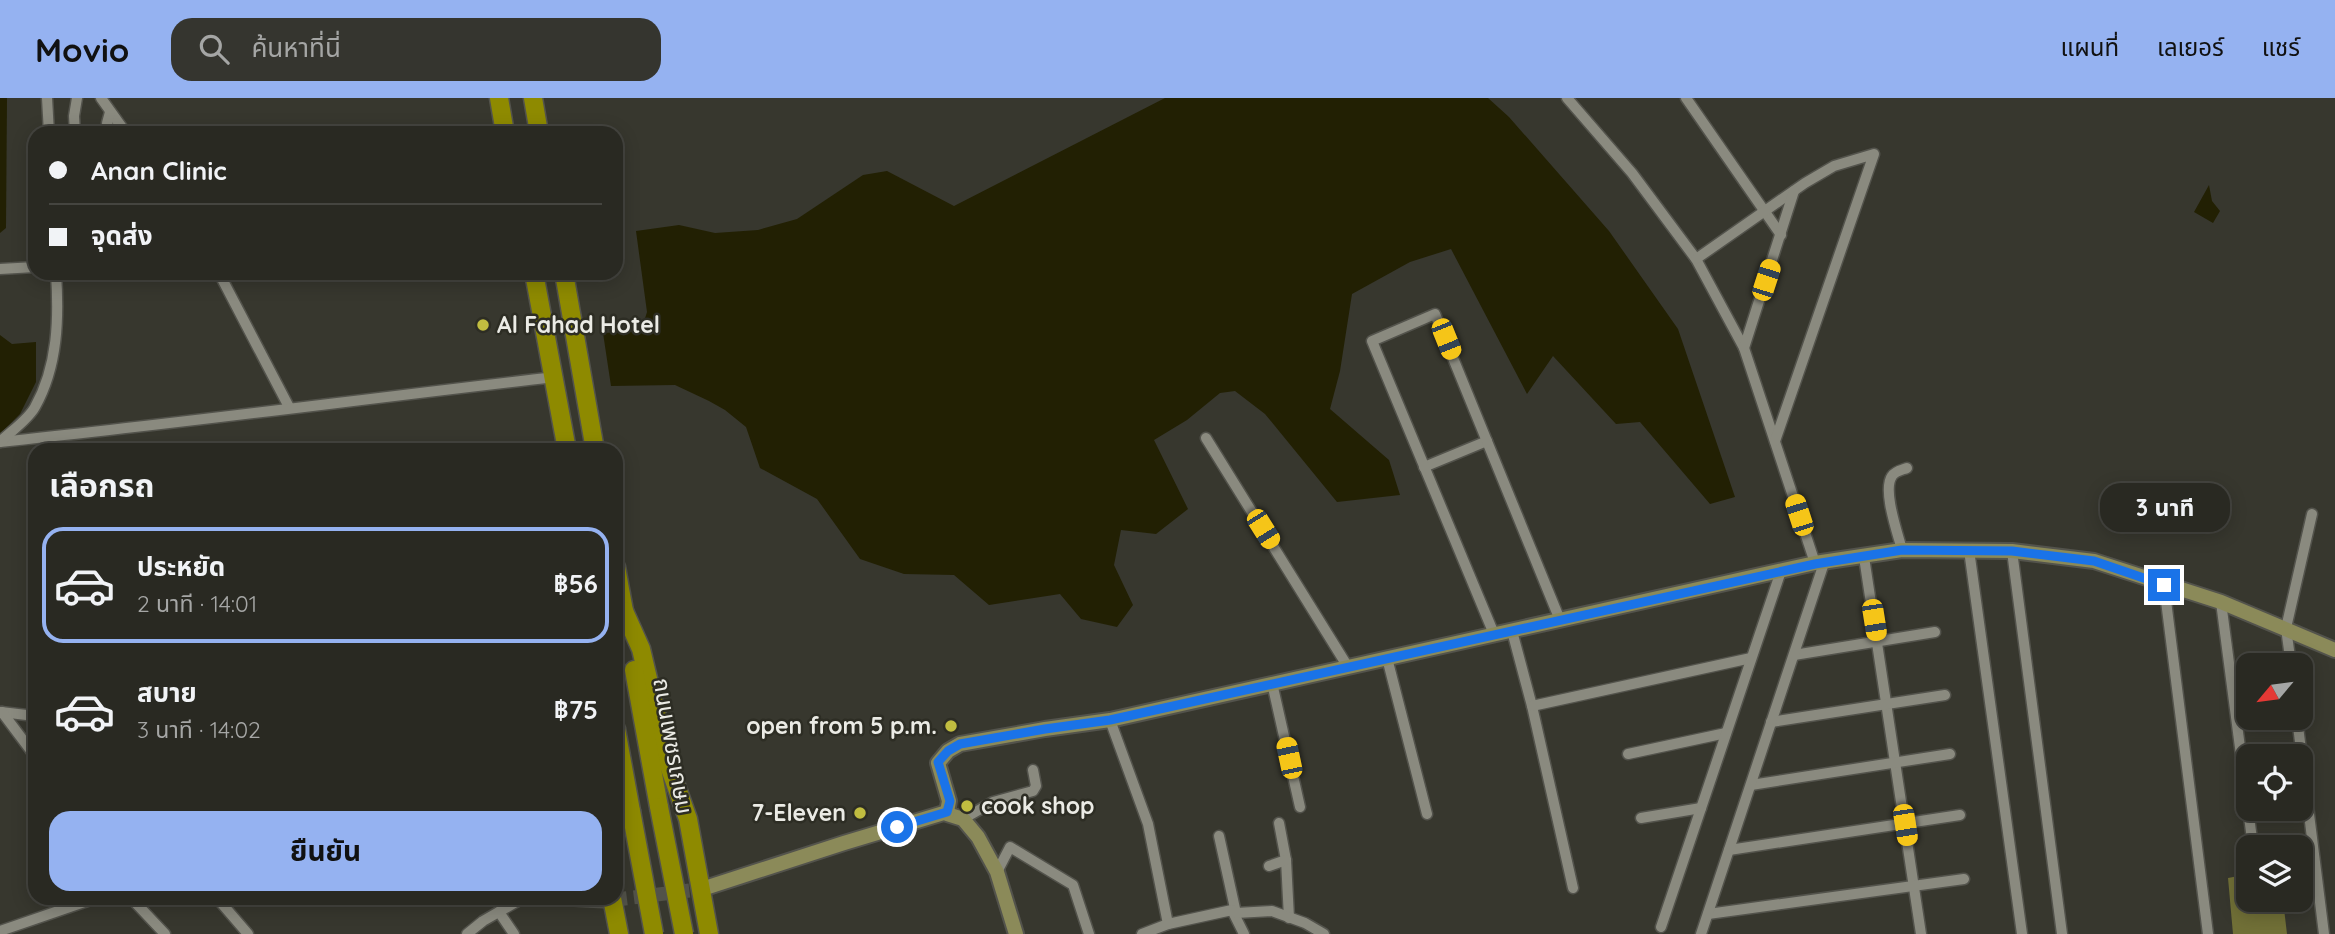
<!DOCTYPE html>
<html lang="th">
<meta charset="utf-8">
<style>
:root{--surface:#292922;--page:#35352f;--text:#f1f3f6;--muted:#a5a6a5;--line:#454540;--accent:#95b2f1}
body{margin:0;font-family:Quicksand,"Noto Sans Thai",sans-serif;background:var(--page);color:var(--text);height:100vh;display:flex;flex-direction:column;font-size:26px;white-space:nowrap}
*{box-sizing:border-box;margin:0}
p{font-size:23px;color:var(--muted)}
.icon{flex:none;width:38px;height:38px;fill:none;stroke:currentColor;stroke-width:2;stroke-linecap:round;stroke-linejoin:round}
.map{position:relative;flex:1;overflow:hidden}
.details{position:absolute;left:28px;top:345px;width:595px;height:462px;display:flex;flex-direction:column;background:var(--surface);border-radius:21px;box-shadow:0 4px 18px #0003,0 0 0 2px var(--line)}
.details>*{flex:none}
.guide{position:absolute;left:28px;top:28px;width:595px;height:154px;border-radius:21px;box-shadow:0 4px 18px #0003,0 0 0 2px var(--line);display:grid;align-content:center;height:154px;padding:0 21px;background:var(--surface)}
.needle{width:46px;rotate:241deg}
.controls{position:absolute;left:2236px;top:555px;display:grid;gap:14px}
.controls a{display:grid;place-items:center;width:77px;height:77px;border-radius:14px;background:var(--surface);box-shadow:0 4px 18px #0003,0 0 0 2px var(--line);font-size:35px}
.end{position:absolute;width:32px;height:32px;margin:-16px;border:9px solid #1a73e8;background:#fff;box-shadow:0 0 0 4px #fff}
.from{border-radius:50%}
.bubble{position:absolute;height:49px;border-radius:21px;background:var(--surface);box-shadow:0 4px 18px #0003,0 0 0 2px var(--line);font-size:23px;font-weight:700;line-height:49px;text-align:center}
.car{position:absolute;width:21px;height:42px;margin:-21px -10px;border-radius:9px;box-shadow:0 0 5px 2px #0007;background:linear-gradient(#f5c518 24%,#345 0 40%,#f5c518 0 76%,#345 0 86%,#f5c518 0)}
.guide b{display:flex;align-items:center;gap:24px;height:66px;font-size:26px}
.guide b+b{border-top:2px solid var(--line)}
.guide i{width:18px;height:18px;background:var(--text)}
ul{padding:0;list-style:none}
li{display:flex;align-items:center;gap:21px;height:116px;margin:0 14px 10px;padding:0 7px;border:4px solid transparent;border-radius:21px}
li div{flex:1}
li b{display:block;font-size:26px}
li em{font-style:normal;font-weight:700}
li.current{border-color:var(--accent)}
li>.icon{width:63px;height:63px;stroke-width:1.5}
h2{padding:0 21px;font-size:32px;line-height:84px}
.action{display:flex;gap:14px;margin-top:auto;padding:14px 21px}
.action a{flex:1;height:80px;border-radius:21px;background:var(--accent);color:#111;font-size:28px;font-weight:700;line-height:80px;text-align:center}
header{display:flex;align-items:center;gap:42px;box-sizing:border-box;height:98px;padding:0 35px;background:var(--accent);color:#111}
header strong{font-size:33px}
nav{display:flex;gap:38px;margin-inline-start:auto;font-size:24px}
.search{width:490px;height:63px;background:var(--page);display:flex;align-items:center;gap:18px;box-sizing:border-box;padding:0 24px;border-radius:21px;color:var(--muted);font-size:26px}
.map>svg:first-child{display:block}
.forest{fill:#717037}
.water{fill:#222003}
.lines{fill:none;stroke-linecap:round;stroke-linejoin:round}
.secondary-tunnel{stroke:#525249;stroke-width:14;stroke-dasharray:14 7;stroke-linecap:butt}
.street-casing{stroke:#53534c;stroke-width:13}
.secondary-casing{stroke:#53534c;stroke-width:18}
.highway-casing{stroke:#53534c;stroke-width:21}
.street{stroke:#8a8a7f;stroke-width:10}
.secondary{stroke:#8b8a59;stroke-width:14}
.highway{stroke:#8e8a00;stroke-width:18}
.highway-bridge-casing{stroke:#53534c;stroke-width:21;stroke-linecap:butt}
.highway-bridge{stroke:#8e8a00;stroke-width:18}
.route{stroke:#1a73e8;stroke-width:9}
.poi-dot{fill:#c1bd40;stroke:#2d2d24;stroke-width:2.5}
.labels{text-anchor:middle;stroke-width:5;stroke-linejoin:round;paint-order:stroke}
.poi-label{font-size:23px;font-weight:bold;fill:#ebebe5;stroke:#2d2d24;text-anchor:start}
.street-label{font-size:23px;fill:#ebebe5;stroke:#2d2d24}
</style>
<header>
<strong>Movio</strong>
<div class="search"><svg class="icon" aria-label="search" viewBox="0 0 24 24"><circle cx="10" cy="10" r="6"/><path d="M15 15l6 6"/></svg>ค้นหาที่นี่</div>
<nav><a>แผนที่</a><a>เลเยอร์</a><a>แชร์</a></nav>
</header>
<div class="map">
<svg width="2335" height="836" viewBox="0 0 2335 836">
<rect width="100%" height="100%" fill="#37372e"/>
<polygon class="forest" points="2249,776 2249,802 2283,802 2287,836 2233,836 2228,780"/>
<g class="water">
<polygon points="0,0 7,0 6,130 0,135"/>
<polygon points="1165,0 1488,0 1509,19 1609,133 1678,231 1735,399 1710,406 1640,324 1616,326 1553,258 1527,296 1451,151 1410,164 1352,196 1340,273 1330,311 1389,362 1400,397 1337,404 1265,316 1235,293 1220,295 1187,322 1154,342 1188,411 1156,436 1121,432 1114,467 1133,507 1117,529 1081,521 1060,496 989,507 954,477 904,476 860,461 817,401 760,370 746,329 725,312 709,303 675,287 611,288 603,235 641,233 647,214 636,133 679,127 715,135 758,132 797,121 863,77 887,73 954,108"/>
<polygon points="2209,87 2212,103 2220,113 2213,125 2194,114"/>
<polygon points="0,237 12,246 36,244 36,284 20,316 0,336"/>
</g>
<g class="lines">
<polyline class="secondary-tunnel" points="613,802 702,791"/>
<g class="street-casing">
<g id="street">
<polyline points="47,0 49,35"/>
<polyline points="101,0 126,35"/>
<polyline points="1567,0 1632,75 1696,161 1744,250 1815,465"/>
<polyline points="1686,0 1781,137"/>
<polyline points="110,14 107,25 111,35"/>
<polyline points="75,35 74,18 77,0"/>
<polyline points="1696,161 1805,85 1834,68 1874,56 1775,343"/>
<polyline points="0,171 35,169"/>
<polyline points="219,175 289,309"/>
<polyline points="1744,250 1794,93"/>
<polyline points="1206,340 1348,569"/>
<path d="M0 344C185 325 370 300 555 279"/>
<path d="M0 344C11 333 28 322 35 309 58 268 59 220 56 175"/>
<polyline points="1424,369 1487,343"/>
<path d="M1902 452C1898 436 1882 392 1892 378 1895 373 1902 372 1907 370"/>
<polyline points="1969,452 2022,836"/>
<polyline points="2012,453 2062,836"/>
<polyline points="1864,459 1921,836"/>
<polyline points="2164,487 2208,836"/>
<polyline points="2221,504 2253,749"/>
<polyline points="1512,533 1532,608 1573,790"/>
<polyline points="1494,536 1372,243 1435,216 1560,522"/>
<polyline points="1794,557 1935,534"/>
<polyline points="1387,560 1427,716"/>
<polyline points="2291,567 2286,530 2312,416"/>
<polyline points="1272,585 1300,709"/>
<polyline points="1532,608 1751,560"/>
<polyline points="1,614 35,618"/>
<polyline points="2,614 35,658"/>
<polyline points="2297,620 2324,836"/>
<polyline points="1110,622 1148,726 1168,826"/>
<polyline points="1771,624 1945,597"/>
<polyline points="1628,656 1726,635"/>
<polyline points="1751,687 1950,656"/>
<polyline points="1641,720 1701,710"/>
<polyline points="963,721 993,704 1033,693 1036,688 1033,672"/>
<polyline points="1279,725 1286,762 1289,820"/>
<polyline points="1219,738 1236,815"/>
<polyline points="1729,752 1960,717"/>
<polyline points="1269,768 1286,762"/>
<polyline points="997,774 1010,749 1073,787 1089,836"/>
<polyline points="131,800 165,836"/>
<polyline points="217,800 248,836"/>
<polyline points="1232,812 1244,836"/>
<polyline points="499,814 514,836"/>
<polyline points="1708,816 1964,781"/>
<polyline points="1661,829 1781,473"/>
<polyline points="0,833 96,800"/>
<polyline points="467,836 483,823 523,800"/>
<polyline points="1142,836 1168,826 1232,812 1236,815 1272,813 1305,825 1324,836"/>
<polyline points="1701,836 1824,465"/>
</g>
</g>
<g class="secondary-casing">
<g id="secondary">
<polyline points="947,716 963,721 978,739 997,774 1016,836"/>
<polyline points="702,791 844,745 947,714 949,703 938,665 948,653 960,646 1045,631 1110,622 1815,465 1902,452 2012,453 2094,463 2221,504 2335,552"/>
<polyline points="574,800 613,802"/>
</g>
</g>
<g class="highway-casing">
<g id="highway">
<polyline points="499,0 505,35"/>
<polyline points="533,0 539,35"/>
<polyline points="534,175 567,352"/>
<polyline points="564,175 595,352"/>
<polyline points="616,469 626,524"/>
<polyline points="616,514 624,513 641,551 668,665 688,721 709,836"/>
<polyline points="634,572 659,709"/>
<polyline points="616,631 631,713"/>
<polyline points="612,800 619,836"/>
</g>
</g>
<use href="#street" class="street"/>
<use href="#secondary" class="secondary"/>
<use href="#highway" class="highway"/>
<g class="highway-bridge-casing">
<g id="highway-bridge">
<polyline points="659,709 684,836"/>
<polyline points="631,713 654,836"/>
</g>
</g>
<use href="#highway-bridge" class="highway-bridge"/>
</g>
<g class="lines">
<polyline class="route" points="897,729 947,714 950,703 938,664 948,653 960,646 1045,631 1110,622 1815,466 1902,452 2012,453 2094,463 2164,487"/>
</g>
<g class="poi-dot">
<circle cx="483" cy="227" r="7"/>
<circle cx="951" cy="628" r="7"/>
<circle cx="967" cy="708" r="7"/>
<circle cx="860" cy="715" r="7"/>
</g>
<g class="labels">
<g class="poi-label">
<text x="497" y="235">Al Fahad Hotel</text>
<text x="937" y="636" text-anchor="end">open from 5 p.m.</text>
<text x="981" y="716">cook shop</text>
<text x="846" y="723" text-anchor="end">7-Eleven</text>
</g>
<g class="street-label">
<text transform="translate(673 648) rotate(80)" y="8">ถนนเพชรเกษม</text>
</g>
</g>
</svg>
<div class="controls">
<a><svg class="needle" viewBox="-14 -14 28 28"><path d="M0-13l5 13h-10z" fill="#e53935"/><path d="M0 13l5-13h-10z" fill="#a5a6a5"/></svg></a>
<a><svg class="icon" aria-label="locate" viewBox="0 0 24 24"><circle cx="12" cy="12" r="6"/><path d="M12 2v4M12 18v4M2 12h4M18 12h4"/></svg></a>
<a><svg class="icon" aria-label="layers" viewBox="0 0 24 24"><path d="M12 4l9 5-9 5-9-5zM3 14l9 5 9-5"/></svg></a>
</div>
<i class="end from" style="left:897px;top:729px"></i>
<i class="end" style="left:2164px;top:487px"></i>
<div class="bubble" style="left:2100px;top:385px;width:130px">3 นาที</div>
<i class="car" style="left:1766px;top:182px;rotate:18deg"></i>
<i class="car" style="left:1446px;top:241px;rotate:158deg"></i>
<i class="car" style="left:1799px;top:417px;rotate:342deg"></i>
<i class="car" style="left:1263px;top:431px;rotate:148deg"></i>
<i class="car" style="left:1874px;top:522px;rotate:171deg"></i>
<i class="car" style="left:1289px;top:660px;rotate:348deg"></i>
<i class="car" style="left:1905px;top:727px;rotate:171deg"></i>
<div class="guide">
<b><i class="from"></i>Anan Clinic</b>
<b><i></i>จุดส่ง</b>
</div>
<section class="details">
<h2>เลือกรถ</h2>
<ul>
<li class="current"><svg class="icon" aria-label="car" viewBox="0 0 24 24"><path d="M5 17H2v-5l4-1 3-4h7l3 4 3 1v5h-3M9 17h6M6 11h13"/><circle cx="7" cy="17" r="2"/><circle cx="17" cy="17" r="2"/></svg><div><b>ประหยัด</b><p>2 นาที · 14:01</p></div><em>฿56</em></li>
<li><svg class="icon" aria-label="car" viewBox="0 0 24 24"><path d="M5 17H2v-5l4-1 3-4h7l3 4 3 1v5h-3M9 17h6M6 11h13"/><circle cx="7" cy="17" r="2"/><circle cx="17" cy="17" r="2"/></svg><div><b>สบาย</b><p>3 นาที · 14:02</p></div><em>฿75</em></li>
</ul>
<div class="action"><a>ยืนยัน</a></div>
</section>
</div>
